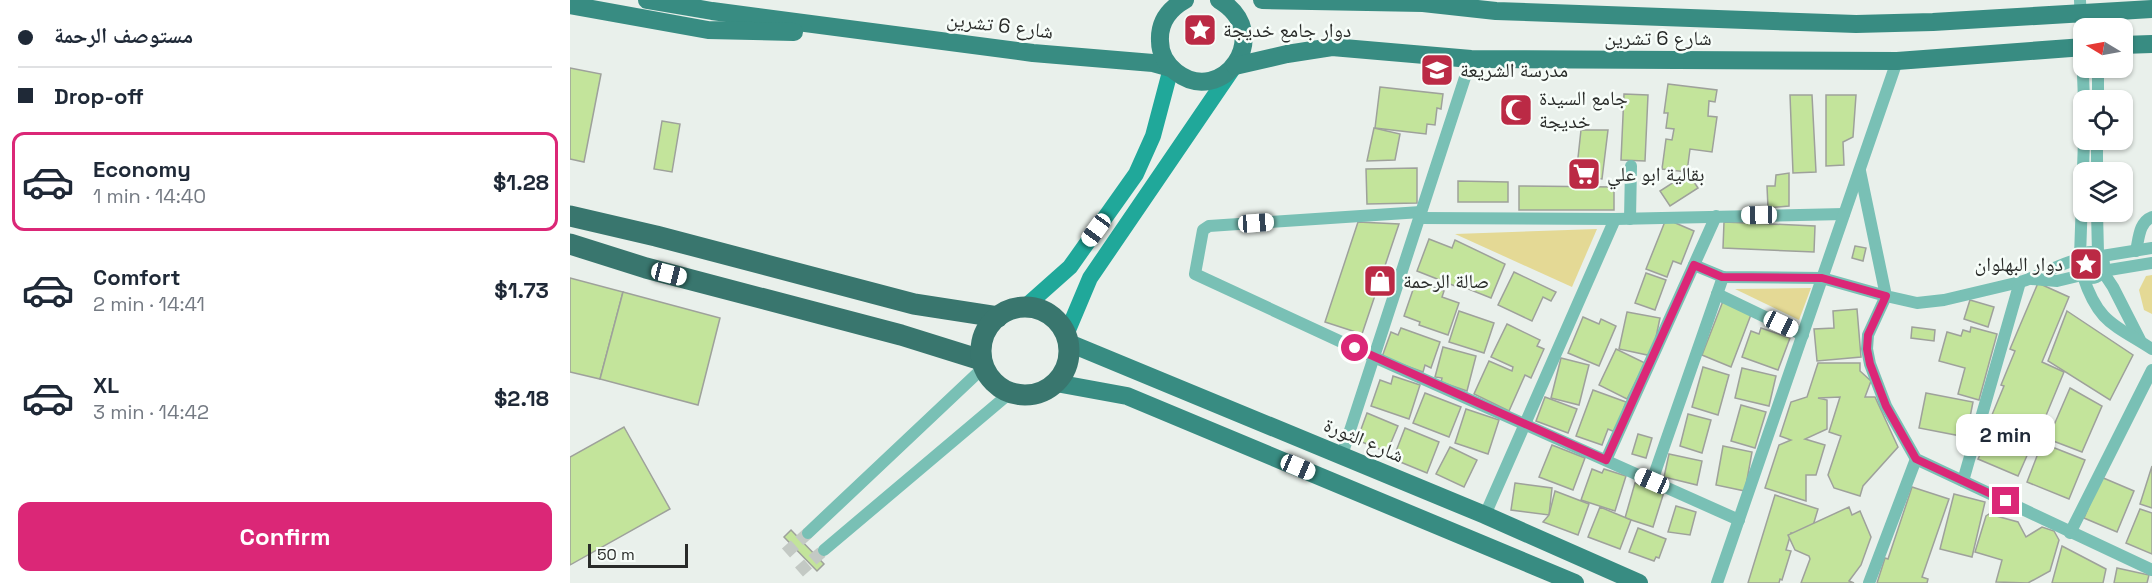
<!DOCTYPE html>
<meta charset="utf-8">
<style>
:root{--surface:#fff;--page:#f2f2f3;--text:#1f2937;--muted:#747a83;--line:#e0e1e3;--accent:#db2777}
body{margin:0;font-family:"Space Grotesk","Noto Naskh Arabic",sans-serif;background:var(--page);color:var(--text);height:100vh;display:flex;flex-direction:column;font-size:22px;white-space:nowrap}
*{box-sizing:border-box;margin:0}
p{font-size:20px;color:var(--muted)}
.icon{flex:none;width:33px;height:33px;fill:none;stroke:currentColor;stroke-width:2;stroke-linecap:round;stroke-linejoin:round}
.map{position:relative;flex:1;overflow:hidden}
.panel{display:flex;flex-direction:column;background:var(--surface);width:570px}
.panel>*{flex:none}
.banner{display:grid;align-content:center;height:132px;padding:0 18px;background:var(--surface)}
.needle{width:39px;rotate:280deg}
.controls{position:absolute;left:1503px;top:18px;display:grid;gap:12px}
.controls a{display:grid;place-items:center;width:60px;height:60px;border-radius:12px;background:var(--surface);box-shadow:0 2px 4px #0004;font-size:30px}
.scale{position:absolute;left:18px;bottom:15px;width:100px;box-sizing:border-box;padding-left:6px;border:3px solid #292b29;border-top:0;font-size:16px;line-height:21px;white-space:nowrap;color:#292b29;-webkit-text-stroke:4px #f7fdf9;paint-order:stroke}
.end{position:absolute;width:27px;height:27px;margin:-14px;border:8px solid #db2777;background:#fff;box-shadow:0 0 0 3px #fff}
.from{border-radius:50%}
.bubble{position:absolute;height:42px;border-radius:12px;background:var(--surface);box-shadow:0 2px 4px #0004;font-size:20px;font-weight:700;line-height:42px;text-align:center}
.car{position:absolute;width:18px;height:36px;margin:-18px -9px;border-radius:8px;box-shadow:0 0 4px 2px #0007;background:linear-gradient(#fff 24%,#345 0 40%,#fff 0 76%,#345 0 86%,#fff 0)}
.banner b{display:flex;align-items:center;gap:21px;height:57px;font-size:22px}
.banner b+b{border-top:2px solid var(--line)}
.banner i{width:15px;height:15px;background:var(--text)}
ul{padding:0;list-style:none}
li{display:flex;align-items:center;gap:18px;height:99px;margin:0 12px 9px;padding:0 6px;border:3px solid transparent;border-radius:12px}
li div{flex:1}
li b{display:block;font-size:22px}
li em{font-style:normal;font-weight:700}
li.selected{border-color:var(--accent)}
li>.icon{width:54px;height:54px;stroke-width:1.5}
.cta{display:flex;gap:12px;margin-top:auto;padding:12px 18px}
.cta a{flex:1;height:69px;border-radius:12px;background:var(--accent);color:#fff;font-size:24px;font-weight:700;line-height:69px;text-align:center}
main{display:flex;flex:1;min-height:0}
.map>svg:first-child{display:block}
.green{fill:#e4d995}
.building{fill:#c3e49b;stroke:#9ea19b;stroke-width:1.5}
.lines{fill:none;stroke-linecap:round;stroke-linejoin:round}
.street-tunnel{stroke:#c3c9c4;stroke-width:12;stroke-dasharray:12 6;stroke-linecap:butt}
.street{stroke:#79c0b5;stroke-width:12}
.secondary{stroke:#20a89a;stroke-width:16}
.primary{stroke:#388c82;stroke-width:18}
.highway{stroke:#39766e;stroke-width:21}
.route{stroke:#db2777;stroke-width:8}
.labels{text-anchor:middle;stroke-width:5;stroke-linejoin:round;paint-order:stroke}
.street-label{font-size:20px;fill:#292b29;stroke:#f7fdf9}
.poi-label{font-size:20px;fill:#292b29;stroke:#f7fdf9;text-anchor:start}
</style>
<main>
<section class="panel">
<div class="banner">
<b><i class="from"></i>مستوصف الرحمة</b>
<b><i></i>Drop-off</b>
</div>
<ul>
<li class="selected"><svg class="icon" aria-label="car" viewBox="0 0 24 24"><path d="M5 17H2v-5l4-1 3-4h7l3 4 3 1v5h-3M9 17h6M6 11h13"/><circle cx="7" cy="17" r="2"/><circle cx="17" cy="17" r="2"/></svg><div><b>Economy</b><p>1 min · 14:40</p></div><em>$1.28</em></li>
<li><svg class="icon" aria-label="car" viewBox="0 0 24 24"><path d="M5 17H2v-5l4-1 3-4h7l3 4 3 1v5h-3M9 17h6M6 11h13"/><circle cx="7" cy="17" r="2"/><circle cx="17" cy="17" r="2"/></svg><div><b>Comfort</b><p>2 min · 14:41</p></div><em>$1.73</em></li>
<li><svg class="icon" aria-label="car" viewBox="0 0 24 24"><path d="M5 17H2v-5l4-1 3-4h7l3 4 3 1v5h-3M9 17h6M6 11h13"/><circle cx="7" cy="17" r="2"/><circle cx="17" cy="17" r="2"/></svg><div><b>XL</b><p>3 min · 14:42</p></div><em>$2.18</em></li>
</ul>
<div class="cta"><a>Confirm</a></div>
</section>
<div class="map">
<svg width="1582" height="583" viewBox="0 0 1582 583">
<rect width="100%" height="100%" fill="#e9f0eb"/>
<g class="green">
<polygon points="1027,229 1002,287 885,234"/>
<polygon points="1582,275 1582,314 1574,310 1569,290 1576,276"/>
<polygon points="1241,288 1229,320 1165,289"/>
</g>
<g class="building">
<polygon points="0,68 31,74 14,162 0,159"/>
<polygon points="1098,84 1147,90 1145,102 1139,101 1138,116 1147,117 1142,152 1120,149 1117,172 1092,169 1096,139 1102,140 1104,129 1096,128 1098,113 1094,113"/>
<polygon points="810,87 873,94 871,109 867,108 865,125 857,124 856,134 805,128"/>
<polygon points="1054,94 1078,95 1075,161 1051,160"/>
<polygon points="1220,95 1242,95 1246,172 1223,173"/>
<polygon points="1256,95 1286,95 1283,137 1273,142 1274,165 1256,166"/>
<polygon points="92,121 110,124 102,172 84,169"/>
<polygon points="804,128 830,134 825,160 797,161"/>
<polygon points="1011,130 1038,130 1032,179 1006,176"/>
<polygon points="847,168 847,203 797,204 796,169"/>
<polygon points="1118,173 1128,188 1100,206 1090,191"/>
<polygon points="1219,173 1219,206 1198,208 1197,186 1205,186 1206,175"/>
<polygon points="888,181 938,182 938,202 888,202"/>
<polygon points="949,186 1044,187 1044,210 949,210"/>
<polygon points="1096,219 1124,231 1111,264 1103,261 1097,277 1076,269"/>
<polygon points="788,222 829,224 792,334 755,322"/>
<polygon points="1154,222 1245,226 1244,252 1153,248"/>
<polygon points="859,239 882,248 885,240 935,264 921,298 886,284 885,286 847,271"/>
<polygon points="1285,246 1296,248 1293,261 1282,258"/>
<polygon points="944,272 986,292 981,301 973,297 962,321 928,305"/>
<polygon points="1076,273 1096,280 1085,310 1065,303"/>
<polygon points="0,278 53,292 30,379 0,372"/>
<polygon points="846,281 874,291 872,297 889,303 878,335 849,325 850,322 834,316"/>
<polygon points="1468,283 1499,297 1472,362 1494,372 1465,442 1419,422 1434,386 1431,385 1445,351 1440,349"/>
<polygon points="53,292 150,318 128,405 30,379"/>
<polygon points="1400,300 1424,307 1418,327 1394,319"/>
<polygon points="1153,301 1182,312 1161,367 1132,355"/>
<polygon points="1287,309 1291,357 1247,361 1244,329 1264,328 1263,311"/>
<polygon points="889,311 924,323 914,353 879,342"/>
<polygon points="1497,311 1563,355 1540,400 1478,361"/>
<polygon points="1057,312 1090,318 1082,356 1049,349"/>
<polygon points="1013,317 1029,324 1031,319 1046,326 1029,366 998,353"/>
<polygon points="937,324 970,340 967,346 974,349 961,378 955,375 939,411 904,394 919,361 942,371 943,367 921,357"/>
<polygon points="1342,327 1365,330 1364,341 1341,338"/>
<polygon points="1401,327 1427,334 1409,400 1388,394 1395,368 1369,361 1377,332 1391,336 1393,330 1400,332"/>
<polygon points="831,328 870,342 861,368 855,365 853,372 812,357 821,332 828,335"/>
<polygon points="1191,328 1220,338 1208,370 1172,357 1181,331 1189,334"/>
<polygon points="873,347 906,356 897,391 871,382 872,378 865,377"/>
<polygon points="1046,349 1075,363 1057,399 1029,385"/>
<polygon points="991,358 1019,365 1009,405 981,398"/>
<polygon points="1248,363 1290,363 1290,371 1301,381 1295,397 1305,397 1328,447 1293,486 1290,496 1264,488 1258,475 1271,436 1259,432 1270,397 1248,398 1257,400 1257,429 1235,439 1255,445 1246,475 1236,475 1236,501 1195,488 1209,445 1221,440 1210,436 1221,402 1237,397"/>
<polygon points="1133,367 1159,375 1148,415 1122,407"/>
<polygon points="1172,368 1206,376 1199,406 1165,398"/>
<polygon points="823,376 850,385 839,419 801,406 810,380 821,384"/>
<polygon points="1500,388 1532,406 1512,452 1478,439"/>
<polygon points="1023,390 1056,402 1045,432 1038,429 1032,445 1006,436"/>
<polygon points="855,393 891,407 879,437 843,423"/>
<polygon points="1356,393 1403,402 1396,437 1349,428"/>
<polygon points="975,397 1007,409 998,433 966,421"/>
<polygon points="1171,405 1196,412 1185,448 1161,441"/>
<polygon points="896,409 929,420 918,454 885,443"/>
<polygon points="797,413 828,426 817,452 787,440"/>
<polygon points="1118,414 1141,420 1132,453 1110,446"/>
<polygon points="1423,425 1463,442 1448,476 1408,459 1416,442 1419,443 1424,432 1420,430"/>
<polygon points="54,427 100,509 0,565 0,457"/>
<polygon points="835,428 869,442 857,473 823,459"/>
<polygon points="1068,434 1082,438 1076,458 1062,454"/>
<polygon points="1472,443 1515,460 1499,499 1457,482"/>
<polygon points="982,445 1015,458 1003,490 969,477"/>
<polygon points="1153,446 1182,452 1175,491 1146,485"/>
<polygon points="880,447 907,460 894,487 866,474"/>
<polygon points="1099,454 1132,461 1127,485 1094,477"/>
<polygon points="1582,466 1582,508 1570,504"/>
<polygon points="1022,469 1032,473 1034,469 1056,476 1045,511 1011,500"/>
<polygon points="1531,477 1564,491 1547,532 1514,518"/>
<polygon points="945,483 982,488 979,515 941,510"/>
<polygon points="1065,483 1094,492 1083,527 1055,518"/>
<polygon points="1342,487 1379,499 1352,577 1358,579 1357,583 1307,583 1315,558 1318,559"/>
<polygon points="985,491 1019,504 1008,535 973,522 979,515"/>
<polygon points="1384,494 1415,502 1402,557 1370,549"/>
<polygon points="1205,495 1248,509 1239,539 1221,533 1216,550 1221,551 1212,580 1210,579 1209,583 1178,583"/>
<polygon points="1106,506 1126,512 1120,535 1098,532"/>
<polygon points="1030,507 1061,520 1050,549 1018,537"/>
<polygon points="1279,507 1282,515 1290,511 1301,537 1291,565 1279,581 1284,583 1231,583 1240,559 1239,556 1225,550 1218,535"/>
<polygon points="1570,509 1582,513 1582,554 1556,543"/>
<polygon points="1419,514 1448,522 1456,537 1472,527 1484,531 1489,540 1480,571 1458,583 1426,582 1432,560 1405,552 1416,516"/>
<polygon points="1068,528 1096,539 1089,558 1086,557 1084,561 1059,552"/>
<polygon points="221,530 254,564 247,571 214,537"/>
<polygon points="1492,546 1536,569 1533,583 1482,583"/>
<polygon points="1547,568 1579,575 1577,583 1544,583"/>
</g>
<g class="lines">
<g class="street-tunnel">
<polyline points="216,553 238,533"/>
<polyline points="229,572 254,550"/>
</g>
<g class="street">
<polyline points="1510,0 1514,100"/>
<polyline points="1527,13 1527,28"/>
<polyline points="1528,100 1528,68"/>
<path d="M1290 171 1316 296 1347 303 1374 300 1450 282C1471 276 1488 264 1509 259"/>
<polyline points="1527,172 1527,140"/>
<polyline points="851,212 639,226 633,230 625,274 804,357 1169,520"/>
<polyline points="1527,212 1528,253"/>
<polyline points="850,218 1045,219 1274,214"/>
<polyline points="1060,219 1061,166"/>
<path d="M1566 251C1569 238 1569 222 1582 217"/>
<circle cx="1521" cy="265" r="13"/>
<polyline points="1532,256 1582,248"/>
<polyline points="1510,257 1514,140"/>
<polyline points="1124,265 1153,277 1252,278 1316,296 1298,335 1297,349 1300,364 1316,406 1346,459 1582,570"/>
<polyline points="1533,271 1582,263"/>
<polyline points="1533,272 1543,287 1570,340"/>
<path d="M1513 276C1528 323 1545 325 1582 349"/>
<polyline points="1462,279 1487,281 1512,275"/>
<polyline points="1147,294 1233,335"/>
<polyline points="772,455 901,59"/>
<polyline points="1036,460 1146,216"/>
<polyline points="1082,481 1153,277"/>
<polyline points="1393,481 1450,282"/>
<polyline points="915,515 1045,219"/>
<polyline points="238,533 414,367"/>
<polyline points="1500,533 1582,370"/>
<polyline points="254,550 440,393"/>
<polyline points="1147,583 1327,61"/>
<polyline points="1299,583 1346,459"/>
</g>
<g class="secondary">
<polyline points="455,307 500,267 566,174 583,136 601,68"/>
<polyline points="496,335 520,278 664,67"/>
</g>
<g class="primary">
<polyline points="77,0 142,11 463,53 583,63 601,68"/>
<path d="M615 0C599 9 589 22 590 41 590 54 597 65 606 72 652 108 706 34 649 0"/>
<polyline points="692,0 853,3 926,11 1286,24 1363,22 1582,9"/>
<polyline points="0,5 138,30 224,32"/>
<polyline points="1552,45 1582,44"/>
<polyline points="665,66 717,54 762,47 901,59 1327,61 1514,47"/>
<polyline points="499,343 915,515 1069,583"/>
<polyline points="486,383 557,396 1005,583"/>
</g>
<g class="highway">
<polyline points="0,216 86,236 344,304 428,317"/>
<polyline points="0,244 76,268 331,335 411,360"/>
<circle cx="455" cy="351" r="44"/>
</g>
</g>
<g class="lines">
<polyline class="route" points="785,348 1036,460 1124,265 1152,277 1252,278 1316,296 1298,335 1297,349 1300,364 1316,406 1346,459 1436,501"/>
</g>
<defs>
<g id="sight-square" transform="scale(1.725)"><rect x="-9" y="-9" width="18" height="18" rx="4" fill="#bb2a45" stroke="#f7fdf9"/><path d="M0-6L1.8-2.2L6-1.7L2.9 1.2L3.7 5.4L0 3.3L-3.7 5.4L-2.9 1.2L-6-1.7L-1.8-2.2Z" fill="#fff"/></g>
<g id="school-square" transform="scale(1.725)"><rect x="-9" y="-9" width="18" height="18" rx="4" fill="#bb2a45" stroke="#f7fdf9"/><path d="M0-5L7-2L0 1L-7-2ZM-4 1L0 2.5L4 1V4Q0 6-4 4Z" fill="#fff"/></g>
<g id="mosque-square" transform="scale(1.725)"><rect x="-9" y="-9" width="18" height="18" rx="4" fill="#bb2a45" stroke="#f7fdf9"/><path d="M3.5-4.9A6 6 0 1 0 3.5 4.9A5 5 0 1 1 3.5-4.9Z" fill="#fff"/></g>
<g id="supermarket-square" transform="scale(1.725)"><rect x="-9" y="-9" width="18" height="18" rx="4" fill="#bb2a45" stroke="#f7fdf9"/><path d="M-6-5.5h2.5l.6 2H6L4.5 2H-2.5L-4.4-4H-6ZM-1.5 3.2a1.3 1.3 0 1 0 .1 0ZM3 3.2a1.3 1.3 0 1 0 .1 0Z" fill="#fff"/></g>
<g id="shop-square" transform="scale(1.725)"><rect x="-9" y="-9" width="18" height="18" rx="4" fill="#bb2a45" stroke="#f7fdf9"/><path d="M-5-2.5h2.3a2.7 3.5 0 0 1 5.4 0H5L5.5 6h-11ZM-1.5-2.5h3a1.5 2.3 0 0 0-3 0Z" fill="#fff"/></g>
</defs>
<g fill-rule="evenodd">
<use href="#sight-square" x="630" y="30"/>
<use href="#school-square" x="867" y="70"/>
<use href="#mosque-square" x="946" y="110"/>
<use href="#supermarket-square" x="1014" y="174"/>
<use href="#sight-square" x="1516" y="264"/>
<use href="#shop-square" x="810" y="281"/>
</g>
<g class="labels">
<g class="street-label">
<text transform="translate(430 25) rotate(7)" y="7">شارع 6 تشرين</text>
<text x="1088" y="45">شارع 6 تشرين</text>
<text transform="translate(794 440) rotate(23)" y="7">شارع الثورة</text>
</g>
<g class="poi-label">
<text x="653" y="37">دوار جامع خديجة</text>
<text x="890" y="77">مدرسة الشريعة</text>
<text x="969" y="105">جامع السيدة<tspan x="969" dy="23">خديجة</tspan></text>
<text x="1037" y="181">بقالية ابو علي</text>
<text x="1493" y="271" text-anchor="end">دوار البهلوان</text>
<text x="833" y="288">صالة الرحمة</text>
</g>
</g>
</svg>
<div class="controls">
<a><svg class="needle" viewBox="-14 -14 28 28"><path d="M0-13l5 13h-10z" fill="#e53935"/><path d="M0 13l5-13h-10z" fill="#747a83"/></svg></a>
<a><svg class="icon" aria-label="locate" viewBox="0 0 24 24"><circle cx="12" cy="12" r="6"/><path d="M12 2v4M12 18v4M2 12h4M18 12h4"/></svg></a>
<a><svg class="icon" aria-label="layers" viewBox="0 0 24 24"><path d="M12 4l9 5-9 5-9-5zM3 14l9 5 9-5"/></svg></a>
</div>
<div class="scale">50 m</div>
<i class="end from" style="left:785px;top:348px"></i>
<i class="end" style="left:1436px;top:501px"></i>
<div class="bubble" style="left:1386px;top:414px;width:99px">2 min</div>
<i class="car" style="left:1189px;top:215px;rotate:269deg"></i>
<i class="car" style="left:686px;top:223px;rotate:86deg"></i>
<i class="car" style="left:526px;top:230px;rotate:216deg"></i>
<i class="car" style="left:99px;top:274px;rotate:104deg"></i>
<i class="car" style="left:1211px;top:324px;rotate:115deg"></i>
<i class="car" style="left:728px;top:467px;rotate:113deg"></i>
<i class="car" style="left:1082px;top:481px;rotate:294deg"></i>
</div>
</main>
